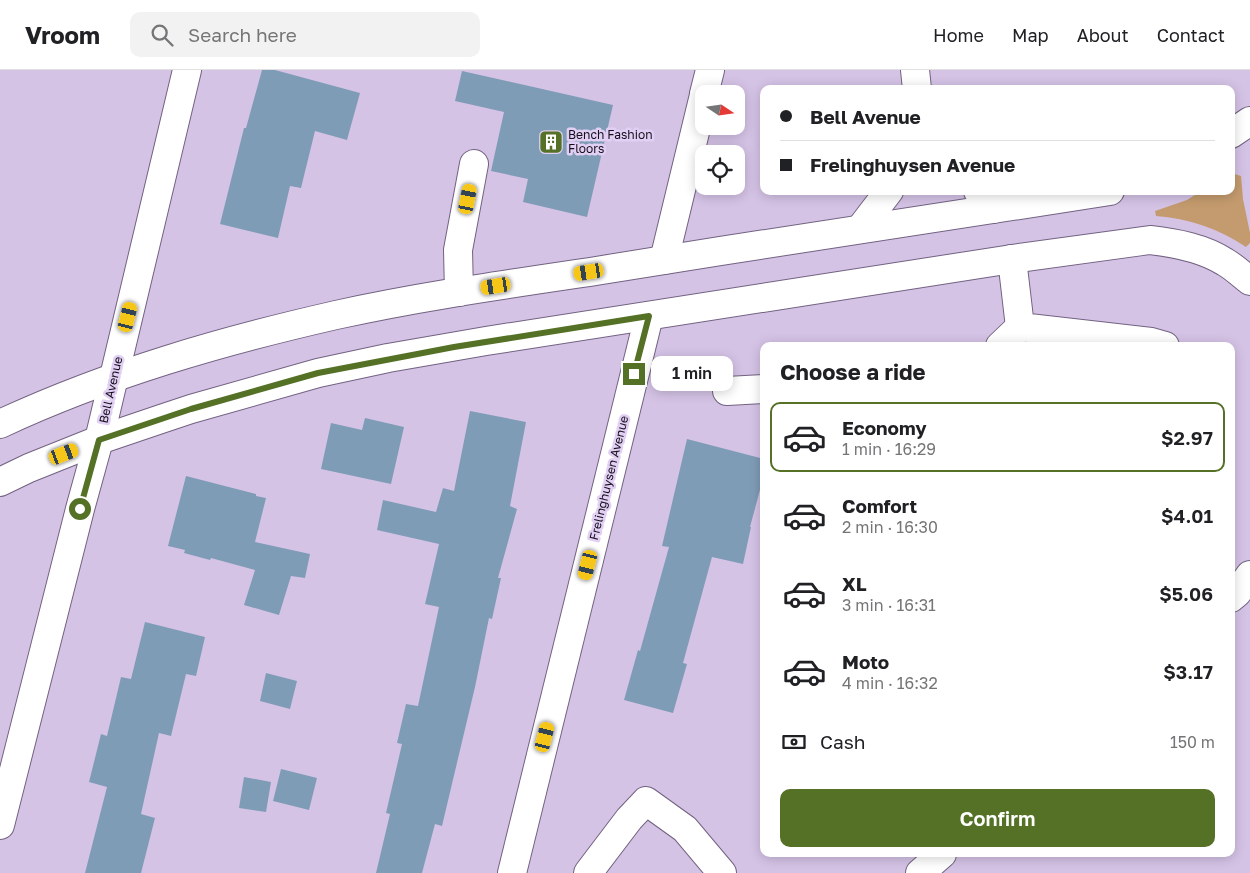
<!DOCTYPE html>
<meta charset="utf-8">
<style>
:root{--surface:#fff;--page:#f2f2f2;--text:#202124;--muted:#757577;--line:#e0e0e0;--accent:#547126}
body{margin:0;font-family:"Golos Text",sans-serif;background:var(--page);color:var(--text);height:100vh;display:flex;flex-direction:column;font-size:19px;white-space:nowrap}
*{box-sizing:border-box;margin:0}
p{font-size:16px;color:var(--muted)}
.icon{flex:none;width:28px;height:28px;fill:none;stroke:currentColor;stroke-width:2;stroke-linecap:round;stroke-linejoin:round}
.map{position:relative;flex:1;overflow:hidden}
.side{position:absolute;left:760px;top:272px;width:475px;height:515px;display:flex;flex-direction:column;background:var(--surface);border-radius:10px;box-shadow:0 2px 12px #0003}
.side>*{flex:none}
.guide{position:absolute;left:760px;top:15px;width:475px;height:110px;border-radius:10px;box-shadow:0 2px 12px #0003;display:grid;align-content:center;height:110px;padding:0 20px;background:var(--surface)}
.needle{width:32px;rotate:103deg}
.tools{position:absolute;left:695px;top:15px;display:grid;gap:10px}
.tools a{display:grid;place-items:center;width:50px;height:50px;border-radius:10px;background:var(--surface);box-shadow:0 2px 12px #0003;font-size:25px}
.end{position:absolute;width:22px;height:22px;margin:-11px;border:6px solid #547126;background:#fff;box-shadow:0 0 0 2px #fff}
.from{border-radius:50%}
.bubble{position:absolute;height:35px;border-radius:10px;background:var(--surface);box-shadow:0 2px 12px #0003;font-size:16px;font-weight:600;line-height:35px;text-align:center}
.car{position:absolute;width:15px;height:30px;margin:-15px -8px;border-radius:6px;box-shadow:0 0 4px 1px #0007;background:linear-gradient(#f5c518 24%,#345 0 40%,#f5c518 0 76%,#345 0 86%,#f5c518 0)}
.guide b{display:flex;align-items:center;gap:18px;height:48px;font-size:19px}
.guide b+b{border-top:1px solid var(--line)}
.guide i{width:12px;height:12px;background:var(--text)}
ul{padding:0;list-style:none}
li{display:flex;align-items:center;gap:15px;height:70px;margin:0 10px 8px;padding:0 10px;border:2px solid transparent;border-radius:10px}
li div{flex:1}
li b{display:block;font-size:19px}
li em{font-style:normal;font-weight:600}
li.selected{border-color:var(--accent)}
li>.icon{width:45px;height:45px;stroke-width:1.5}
h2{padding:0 20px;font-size:22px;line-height:60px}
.pay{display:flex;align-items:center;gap:12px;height:55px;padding:0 20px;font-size:19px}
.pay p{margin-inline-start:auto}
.cta{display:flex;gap:10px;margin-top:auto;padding:10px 20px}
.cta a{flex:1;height:58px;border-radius:10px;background:var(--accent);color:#fff;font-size:20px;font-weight:600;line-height:58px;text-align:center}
header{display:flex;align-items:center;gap:30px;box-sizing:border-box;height:70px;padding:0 25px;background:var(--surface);border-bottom:1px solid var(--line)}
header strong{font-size:24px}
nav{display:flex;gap:28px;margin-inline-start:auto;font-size:18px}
.search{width:350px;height:45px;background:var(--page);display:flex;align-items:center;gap:12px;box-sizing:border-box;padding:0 18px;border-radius:10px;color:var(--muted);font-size:19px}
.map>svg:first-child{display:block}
.green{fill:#c49b6e}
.building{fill:#7f9cb7}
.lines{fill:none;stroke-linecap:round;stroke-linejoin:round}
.minor-casing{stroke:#726281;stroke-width:30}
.highway-casing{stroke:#726281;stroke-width:30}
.minor{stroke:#fff;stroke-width:28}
.highway{stroke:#fff;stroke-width:28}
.route{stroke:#547126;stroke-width:6}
.labels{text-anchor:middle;stroke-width:5;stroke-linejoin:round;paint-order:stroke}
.poi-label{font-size:12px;fill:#140e1a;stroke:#e2d0f4;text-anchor:start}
.street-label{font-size:12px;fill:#140e1a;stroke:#e2d0f4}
</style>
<header>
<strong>Vroom</strong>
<div class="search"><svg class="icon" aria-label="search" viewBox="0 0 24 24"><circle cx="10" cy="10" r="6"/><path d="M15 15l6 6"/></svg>Search here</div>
<nav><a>Home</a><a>Map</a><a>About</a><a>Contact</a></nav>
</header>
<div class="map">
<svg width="1250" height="803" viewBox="0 0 1250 803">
<rect width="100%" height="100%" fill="#d5c3e6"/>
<path class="green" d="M1231 103 1241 106 1243 129 1250 163V173L1246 177C1219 159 1188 148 1156 146L1155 141 1187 130 1201 121H1231Z"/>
<g class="building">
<polygon points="262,0 275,0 360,23 347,70 315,61 301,118 290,116 278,168 220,154 244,58 246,58"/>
<polygon points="462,1 613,35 587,147 523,132 528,109 491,101 504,42 455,31"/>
<polygon points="470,341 526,352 510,436 517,439 498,508 501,508 492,549 489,548 475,617 442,756 435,754 422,803 376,803 390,744 386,743 402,674 397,673 406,634 418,636 439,537 425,534 439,474 377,460 383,430 436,442 443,418 454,421"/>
<polygon points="365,348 404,357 391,414 321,399 331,353 362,360"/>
<polygon points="687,369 764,389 764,405 750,457 751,457 743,494 712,487 683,593 687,594 673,643 624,630 638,580 640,581 669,477 662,476"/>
<polygon points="186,406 256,424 256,426 266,428 255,472 310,484 305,508 291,506 279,545 244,535 255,500 211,488 210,490 184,483 185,480 168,476"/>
<polygon points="145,552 205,567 196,606 186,604 171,666 159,663 141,744 155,748 141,803 85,803 107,717 89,712 101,664 107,666 121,607 131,609"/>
<polygon points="266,603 297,611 290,639 260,631"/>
<polygon points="281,699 317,708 309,740 273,731"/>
<polygon points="244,707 271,712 266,742 239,738"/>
</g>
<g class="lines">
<g class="minor-casing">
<g id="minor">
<polyline points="915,0 917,19"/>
<polyline points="704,24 710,0"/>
<polyline points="978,121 993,139"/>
<polyline points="860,159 889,121"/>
<polyline points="1012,189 1020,257 1151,272 1165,276"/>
<polyline points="664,190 704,25"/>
<polyline points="459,222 458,180 474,94"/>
<polyline points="1000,276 1020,257"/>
<polyline points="727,321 764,319"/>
<polyline points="1231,528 1237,523 1250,505"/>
<polyline points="0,755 80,439 99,370 187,0"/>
<polyline points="512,803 649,246"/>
<polyline points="588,803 629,749 646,731 685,759 722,803"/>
<polyline points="920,803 942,784"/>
</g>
</g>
<g class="highway-casing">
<g id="highway">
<polyline points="1231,64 1250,51"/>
<path d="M0 354C107 304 222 271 336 245 422 226 509 214 596 201 767 173 938 147 1110 121"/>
<path d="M0 412 29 398 99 370 161 349 191 339 318 303 388 288 486 271 1012 189 1150 170C1176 173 1203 178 1225 192 1234 197 1242 205 1250 211"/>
</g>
</g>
<use href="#minor" class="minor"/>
<use href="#highway" class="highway"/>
</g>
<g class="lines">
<polyline class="route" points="80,439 99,370 191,339 318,303 454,277 649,246 634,304"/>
</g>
<defs>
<g id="building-square" transform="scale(1.25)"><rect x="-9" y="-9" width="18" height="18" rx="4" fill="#547126" stroke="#e2d0f4"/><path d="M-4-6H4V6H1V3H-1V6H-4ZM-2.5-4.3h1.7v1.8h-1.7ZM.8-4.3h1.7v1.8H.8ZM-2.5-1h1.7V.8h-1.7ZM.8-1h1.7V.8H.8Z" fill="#fff"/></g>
</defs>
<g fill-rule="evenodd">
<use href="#building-square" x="551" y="72"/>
</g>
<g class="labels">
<g class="poi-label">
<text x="568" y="69">Bench Fashion<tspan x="568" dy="14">Floors</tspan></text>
</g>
<g class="street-label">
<text transform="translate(111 320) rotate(-77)" y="4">Bell Avenue</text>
<text transform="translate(609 408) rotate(-76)" y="4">Frelinghuysen Avenue</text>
</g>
</g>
</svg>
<div class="tools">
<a><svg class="needle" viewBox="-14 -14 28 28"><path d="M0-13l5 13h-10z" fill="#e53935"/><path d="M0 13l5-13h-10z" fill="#757577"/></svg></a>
<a><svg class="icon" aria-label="locate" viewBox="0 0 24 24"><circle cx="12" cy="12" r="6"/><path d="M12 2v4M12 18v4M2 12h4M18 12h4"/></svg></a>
</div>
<i class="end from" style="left:80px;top:439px"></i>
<i class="end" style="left:634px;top:304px"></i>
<div class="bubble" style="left:651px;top:286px;width:82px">1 min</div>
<i class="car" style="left:468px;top:129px;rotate:11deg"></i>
<i class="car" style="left:589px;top:202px;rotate:261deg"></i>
<i class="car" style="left:496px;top:216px;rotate:261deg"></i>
<i class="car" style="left:128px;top:247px;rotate:14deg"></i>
<i class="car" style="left:64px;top:384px;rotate:69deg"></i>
<i class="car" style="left:588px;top:495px;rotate:194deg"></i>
<i class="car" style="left:545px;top:667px;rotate:14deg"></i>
<div class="guide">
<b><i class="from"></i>Bell Avenue</b>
<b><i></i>Frelinghuysen Avenue</b>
</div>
<section class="side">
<h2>Choose a ride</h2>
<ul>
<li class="selected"><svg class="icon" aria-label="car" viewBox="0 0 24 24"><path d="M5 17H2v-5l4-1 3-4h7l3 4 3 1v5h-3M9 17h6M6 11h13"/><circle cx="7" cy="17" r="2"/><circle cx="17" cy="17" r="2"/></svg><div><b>Economy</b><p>1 min · 16:29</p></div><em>$2.97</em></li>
<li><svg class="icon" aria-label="car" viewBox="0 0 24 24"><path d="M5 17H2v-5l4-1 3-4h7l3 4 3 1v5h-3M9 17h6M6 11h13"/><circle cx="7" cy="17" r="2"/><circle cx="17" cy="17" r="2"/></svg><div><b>Comfort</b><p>2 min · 16:30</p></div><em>$4.01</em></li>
<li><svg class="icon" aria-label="car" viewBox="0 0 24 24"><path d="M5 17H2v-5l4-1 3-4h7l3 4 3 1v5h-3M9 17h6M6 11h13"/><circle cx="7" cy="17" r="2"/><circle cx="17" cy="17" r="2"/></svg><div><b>XL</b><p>3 min · 16:31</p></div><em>$5.06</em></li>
<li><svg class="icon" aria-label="car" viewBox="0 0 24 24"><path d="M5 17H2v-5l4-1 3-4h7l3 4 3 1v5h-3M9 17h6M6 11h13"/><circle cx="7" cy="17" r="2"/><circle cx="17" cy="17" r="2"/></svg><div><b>Moto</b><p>4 min · 16:32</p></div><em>$3.17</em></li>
</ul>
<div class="pay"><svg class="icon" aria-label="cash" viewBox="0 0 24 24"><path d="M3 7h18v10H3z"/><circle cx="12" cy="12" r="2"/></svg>Cash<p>150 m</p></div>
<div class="cta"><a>Confirm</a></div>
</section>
</div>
